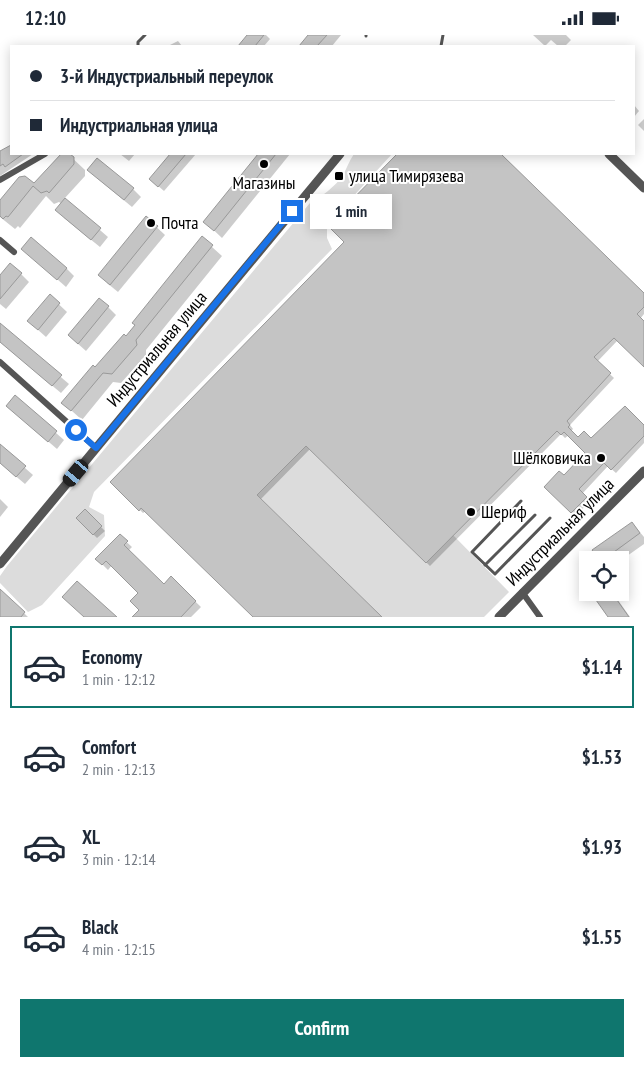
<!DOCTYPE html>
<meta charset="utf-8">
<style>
:root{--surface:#fff;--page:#f6f6f7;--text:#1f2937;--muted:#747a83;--line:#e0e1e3;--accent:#0f766e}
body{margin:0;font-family:"PT Sans Narrow",sans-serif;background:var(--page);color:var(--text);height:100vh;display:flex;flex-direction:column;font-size:19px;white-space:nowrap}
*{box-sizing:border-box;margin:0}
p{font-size:16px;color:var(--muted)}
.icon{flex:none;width:28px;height:28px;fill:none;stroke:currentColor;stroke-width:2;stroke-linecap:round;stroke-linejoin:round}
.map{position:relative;height:582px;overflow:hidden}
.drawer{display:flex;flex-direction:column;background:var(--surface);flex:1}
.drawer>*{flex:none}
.banner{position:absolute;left:10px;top:10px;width:625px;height:110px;border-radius:0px;box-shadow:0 2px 12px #0003;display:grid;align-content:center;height:110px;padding:0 20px;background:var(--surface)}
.buttons{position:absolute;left:579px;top:516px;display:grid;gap:10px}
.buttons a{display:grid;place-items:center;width:50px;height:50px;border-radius:0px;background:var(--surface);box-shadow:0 2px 12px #0003;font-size:25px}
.end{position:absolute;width:22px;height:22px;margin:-11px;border:6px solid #1a73e8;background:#fff;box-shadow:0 0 0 2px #fff}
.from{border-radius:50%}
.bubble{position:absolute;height:35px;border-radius:0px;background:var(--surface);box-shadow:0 2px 12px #0003;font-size:16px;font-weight:700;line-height:35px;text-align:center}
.car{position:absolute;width:15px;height:30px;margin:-15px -8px;border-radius:6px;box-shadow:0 0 4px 1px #0007;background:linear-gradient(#222 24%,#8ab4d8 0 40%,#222 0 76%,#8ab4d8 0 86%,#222 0)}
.banner b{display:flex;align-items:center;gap:18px;height:48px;font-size:19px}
.banner b+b{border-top:1px solid var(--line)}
.banner i{width:12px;height:12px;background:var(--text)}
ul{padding:9px 0 0;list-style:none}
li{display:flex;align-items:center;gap:15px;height:82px;margin:0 10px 8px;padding:0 10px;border:2px solid transparent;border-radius:0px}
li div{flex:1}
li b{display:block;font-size:19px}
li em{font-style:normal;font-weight:700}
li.on{border-color:var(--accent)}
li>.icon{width:45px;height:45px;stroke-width:1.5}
.button{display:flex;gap:10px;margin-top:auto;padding:10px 20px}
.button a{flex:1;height:58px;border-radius:0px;background:var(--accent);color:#fff;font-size:20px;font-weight:700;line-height:58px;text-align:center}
.status{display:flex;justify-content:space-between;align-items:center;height:35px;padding:0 25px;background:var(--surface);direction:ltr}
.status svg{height:14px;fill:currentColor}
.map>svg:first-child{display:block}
.green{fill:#dcdcdc}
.shadow{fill:#0003}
.building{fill:#c4c4c4;stroke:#999}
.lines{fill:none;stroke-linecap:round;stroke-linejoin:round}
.service{stroke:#555;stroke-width:3}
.minor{stroke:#555;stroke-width:6}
.tertiary{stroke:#555;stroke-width:9}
.route{stroke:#1a73e8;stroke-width:6}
.poi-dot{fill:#000;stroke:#fff;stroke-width:2}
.labels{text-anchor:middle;stroke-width:4;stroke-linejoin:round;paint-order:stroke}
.poi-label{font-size:18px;fill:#000;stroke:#fff;text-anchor:start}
.street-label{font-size:18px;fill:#000;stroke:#fff}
</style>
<div class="status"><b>12:10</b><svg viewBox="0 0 49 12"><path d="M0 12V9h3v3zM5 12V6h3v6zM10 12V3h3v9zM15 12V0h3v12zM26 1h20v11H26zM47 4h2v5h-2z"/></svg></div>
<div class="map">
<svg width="644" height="582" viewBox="0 0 644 582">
<rect width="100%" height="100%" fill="#fff"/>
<g class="green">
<path d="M354 119H392L327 190V203L332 214 94 457 89 472 104 480 105 501 42 570 28 577 0 548V541L7 531 310 168C321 162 336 151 343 140 347 133 349 126 354 119Z"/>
<polygon points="306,411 426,528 453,500 509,557 484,582 382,582 257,460"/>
</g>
<g class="shadow">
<polygon points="249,0 266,0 270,4 264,11 240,11"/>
<polygon points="310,0 341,0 332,11 301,11"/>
<polygon points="533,0 566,0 571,5 565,11 558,11 551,5 545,11"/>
<polygon points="178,6 182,11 168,11"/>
<polygon points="634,70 639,76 634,82"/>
<polygon points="644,84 644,96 638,90"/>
<polygon points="11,111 11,119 33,119 0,141 0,117"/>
<polygon points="62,119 68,119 85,135 85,141 64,164 108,202 100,212 64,183 62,169 59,167 54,169 46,161 20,193 18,191 15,194 0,182 0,167 34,150"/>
<polygon points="120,119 135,119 129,126"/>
<polygon points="171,119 196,119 164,156 150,144"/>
<polygon points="260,119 290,119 222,203 204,186"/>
<polygon points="399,119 499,119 644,260 644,279 640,284 644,288 644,331 618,305 597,327 614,343 570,390 573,394 571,396 578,404 591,405 644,391 644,408 616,438 608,431 582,459 590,466 576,481 546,452 564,442 587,418 569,400 565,403 561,399 430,531 310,414 260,465 380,582 254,582 146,476 143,478 112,447 346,207 329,190"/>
<polygon points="97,143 133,154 141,162 132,172"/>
<polygon points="147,183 165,200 118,257 107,248"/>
<polygon points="202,203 222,221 146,315 146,320 121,348 113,347 82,385 63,368 126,302"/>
<polygon points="23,214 66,233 74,241 66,252"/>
<polygon points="21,239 29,247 6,274 0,269 0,242"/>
<polygon points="50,261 67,277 46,302 37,294"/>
<polygon points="108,272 116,280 86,316 77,308"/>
<polygon points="0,290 69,349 61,358 0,307"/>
<polygon points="15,362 64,405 57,414 7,371"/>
<polygon points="0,411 33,440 25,449 0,428"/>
<polygon points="0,464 8,472 0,482"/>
<polygon points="85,476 105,496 97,503 77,483"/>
<polygon points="632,488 644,502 644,509 620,526 600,525"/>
<polygon points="120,501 132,512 128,516 164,551 171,543 201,572 191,582 134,582 141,575 140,558 112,530 108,535 97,524"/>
<polygon points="588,535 588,550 583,544 584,537"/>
<polygon points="1,556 28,582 0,582"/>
<polygon points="593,558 613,558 630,582 610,582"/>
</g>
<g class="building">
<polygon points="247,0 264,0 255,11 238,11"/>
<polygon points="308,0 327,0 317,11 299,11"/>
<polygon points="11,110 11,119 23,119 5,132 3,129 0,131 0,116"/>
<polygon points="61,119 70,119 74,122 74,129 49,158 47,156 41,158 33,151 8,182 6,181 3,184 0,181 0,165 19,142 25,141 34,148"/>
<polygon points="170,119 186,119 158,152 149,144"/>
<polygon points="258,119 276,119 214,196 203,187"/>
<polygon points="397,119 501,119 644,258 644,272 637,279 644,286 644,332 614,303 594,322 611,338 567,386 570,390 568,392 578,402 584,396 591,403 625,371 644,390 644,401 611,435 604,428 579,454 587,462 571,478 544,452 559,436 564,440 585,418 564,397 561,400 557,396 426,528 306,411 257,460 382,582 253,582 141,473 139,476 110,447 344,207 327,190"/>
<polygon points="97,123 134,153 124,165 87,135"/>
<polygon points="65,163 101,193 91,205 55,175"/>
<polygon points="146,181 158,191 110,250 98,240"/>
<polygon points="202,201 213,210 136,305 137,310 112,339 103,338 71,376 61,368 93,330 95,332 124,299 126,301 135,290 132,288"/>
<polygon points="31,202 67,233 57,245 21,214"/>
<polygon points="10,228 22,238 0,264 0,240"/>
<polygon points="50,259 60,268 38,295 27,286"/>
<polygon points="99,263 109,271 78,309 68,300"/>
<polygon points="0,288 62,340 52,351 0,307"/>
<polygon points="15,360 57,396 48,407 6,371"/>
<polygon points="0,409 26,431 16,442 0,428"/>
<polygon points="85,474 102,491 93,500 76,483"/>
<polygon points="632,487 640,498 603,525 599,525 592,515"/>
<polygon points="120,499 128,506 124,510 164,549 171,541 196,566 181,582 132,582 139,575 130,566 138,558 106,526 102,530 95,524"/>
<polygon points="77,546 117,582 84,582 62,562"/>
<polygon points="0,554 25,577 21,582 0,582"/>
<polygon points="591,558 612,558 629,582 608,582"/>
</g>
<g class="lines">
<g class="service">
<polyline points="366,1 366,0"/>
<polyline points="138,11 138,7 145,0"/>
<polyline points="441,11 443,0"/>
<polyline points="521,466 472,517 495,539 550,483"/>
<polyline points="485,530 535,480"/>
</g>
<g class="minor">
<polyline points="0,145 45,119"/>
<polyline points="0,205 14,217"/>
<polyline points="0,327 96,413"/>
<polyline points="522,557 540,582"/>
</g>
<g class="tertiary">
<polyline points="609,119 644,153"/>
<polyline points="0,529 340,119"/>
<polyline points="499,582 644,436"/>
</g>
</g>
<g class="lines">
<polyline class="route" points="76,395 96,413 292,176"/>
</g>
<g class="poi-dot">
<circle cx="264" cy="129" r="5"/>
<rect x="334" y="136" width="10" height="10" rx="2.5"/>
<circle cx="151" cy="188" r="5"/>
<circle cx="601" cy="423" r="5"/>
<circle cx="471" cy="477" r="5"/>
</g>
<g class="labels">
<g class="poi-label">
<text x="349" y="147">улица Тимирязева</text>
<text x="264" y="154" text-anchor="middle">Магазины</text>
<text x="161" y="194">Почта</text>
<text x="591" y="429" text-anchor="end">Шёлковичка</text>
<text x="481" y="483">Шериф</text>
</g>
<g class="street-label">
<text transform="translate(157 314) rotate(-50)" y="6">Индустриальная улица</text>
<text transform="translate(560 497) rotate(-45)" y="6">Индустриальная улица</text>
</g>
</g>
</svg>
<div class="buttons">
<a><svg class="icon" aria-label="locate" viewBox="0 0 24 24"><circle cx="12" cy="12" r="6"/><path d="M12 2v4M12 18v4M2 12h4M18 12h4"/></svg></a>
</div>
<i class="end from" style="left:76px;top:395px"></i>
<i class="end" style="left:292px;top:176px"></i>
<div class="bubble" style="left:310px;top:159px;width:82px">1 min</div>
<i class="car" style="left:76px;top:438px;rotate:220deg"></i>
<div class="banner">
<b><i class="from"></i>3-й Индустриальный переулок</b>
<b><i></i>Индустриальная улица</b>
</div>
</div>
<section class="drawer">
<ul>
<li class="on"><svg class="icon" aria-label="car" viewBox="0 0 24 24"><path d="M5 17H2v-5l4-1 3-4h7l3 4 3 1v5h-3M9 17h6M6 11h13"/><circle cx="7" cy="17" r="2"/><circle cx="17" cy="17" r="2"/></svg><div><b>Economy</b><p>1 min · 12:12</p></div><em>$1.14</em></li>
<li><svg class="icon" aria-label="car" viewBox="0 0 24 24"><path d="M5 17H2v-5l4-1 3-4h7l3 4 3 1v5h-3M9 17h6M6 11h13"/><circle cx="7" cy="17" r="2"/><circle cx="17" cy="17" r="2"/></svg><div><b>Comfort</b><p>2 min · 12:13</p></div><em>$1.53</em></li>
<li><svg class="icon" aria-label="car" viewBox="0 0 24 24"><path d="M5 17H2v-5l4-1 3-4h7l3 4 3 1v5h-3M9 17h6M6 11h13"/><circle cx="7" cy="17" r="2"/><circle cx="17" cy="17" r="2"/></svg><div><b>XL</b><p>3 min · 12:14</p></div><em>$1.93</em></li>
<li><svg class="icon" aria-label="car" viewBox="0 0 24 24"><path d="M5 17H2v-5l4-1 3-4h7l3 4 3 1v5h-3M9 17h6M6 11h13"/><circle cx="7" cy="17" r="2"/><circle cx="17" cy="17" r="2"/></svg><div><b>Black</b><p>4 min · 12:15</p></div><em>$1.55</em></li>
</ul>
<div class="button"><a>Confirm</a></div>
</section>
